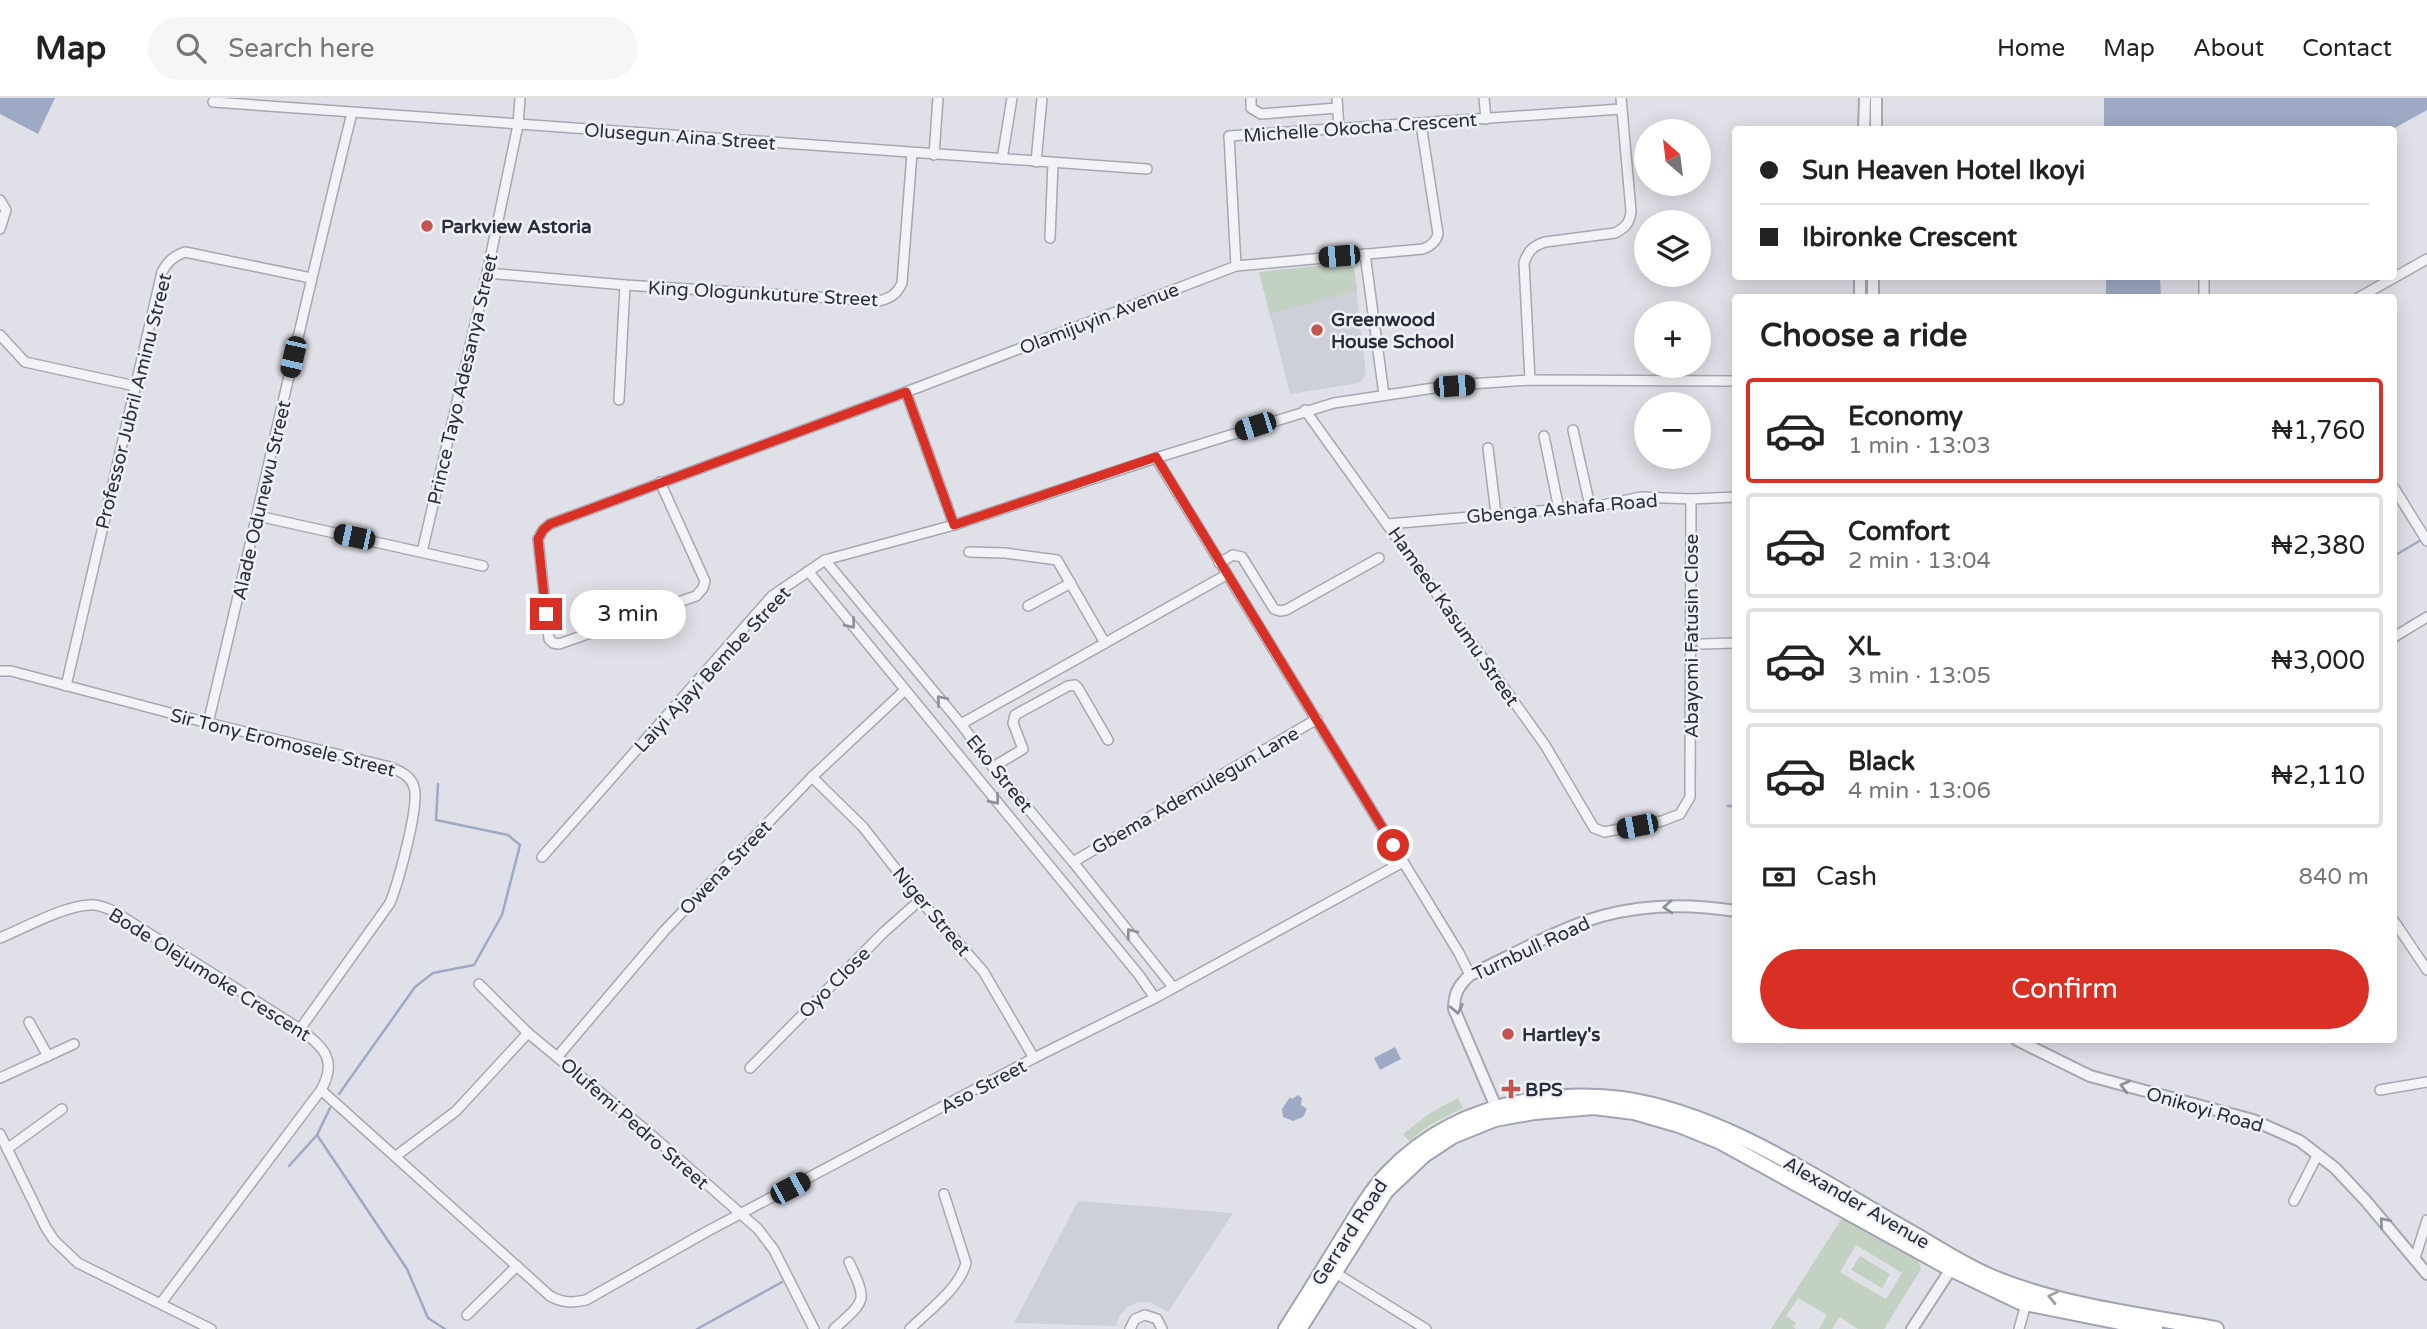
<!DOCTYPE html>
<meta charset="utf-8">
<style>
:root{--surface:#fff;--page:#f6f6f6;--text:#222;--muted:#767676;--line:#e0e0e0;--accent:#d93025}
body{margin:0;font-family:"Varela Round",sans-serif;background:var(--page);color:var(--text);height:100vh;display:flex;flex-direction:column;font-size:26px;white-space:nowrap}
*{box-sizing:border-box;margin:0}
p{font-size:23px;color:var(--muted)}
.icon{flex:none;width:38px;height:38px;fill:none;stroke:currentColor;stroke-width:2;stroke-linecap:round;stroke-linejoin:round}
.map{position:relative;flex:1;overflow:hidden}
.details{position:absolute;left:1732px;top:196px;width:665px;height:749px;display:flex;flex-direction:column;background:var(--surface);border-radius:7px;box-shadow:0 4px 18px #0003}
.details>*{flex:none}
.hud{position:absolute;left:1732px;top:28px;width:665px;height:154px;border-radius:7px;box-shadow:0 4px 18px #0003;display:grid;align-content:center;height:154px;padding:0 28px;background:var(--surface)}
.needle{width:46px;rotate:332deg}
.controls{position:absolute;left:1634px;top:21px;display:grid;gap:14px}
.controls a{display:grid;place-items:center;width:77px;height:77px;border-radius:50%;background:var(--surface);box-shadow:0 4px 18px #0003;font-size:35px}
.end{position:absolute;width:32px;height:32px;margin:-16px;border:9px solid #d93025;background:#fff;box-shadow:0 0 0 4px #fff}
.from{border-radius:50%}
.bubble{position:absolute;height:49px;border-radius:24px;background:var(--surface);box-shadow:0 4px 18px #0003;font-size:23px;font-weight:600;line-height:49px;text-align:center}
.car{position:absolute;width:21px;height:42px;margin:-21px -10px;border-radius:9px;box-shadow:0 0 5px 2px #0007;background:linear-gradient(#222 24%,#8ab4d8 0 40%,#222 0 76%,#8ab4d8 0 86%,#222 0)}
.hud b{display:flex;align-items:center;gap:24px;height:66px;font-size:26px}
.hud b+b{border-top:2px solid var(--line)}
.hud i{width:18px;height:18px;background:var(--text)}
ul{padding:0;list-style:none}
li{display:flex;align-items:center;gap:21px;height:105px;margin:0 14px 10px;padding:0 14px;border:4px solid var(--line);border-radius:7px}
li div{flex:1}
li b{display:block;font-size:26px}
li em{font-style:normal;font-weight:600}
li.on{border-color:var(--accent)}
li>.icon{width:63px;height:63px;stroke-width:1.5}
h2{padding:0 28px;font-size:32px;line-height:84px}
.pay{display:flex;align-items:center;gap:18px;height:77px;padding:0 28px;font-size:26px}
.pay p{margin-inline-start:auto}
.button{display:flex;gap:14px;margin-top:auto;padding:14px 28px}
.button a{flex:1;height:80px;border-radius:42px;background:var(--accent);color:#fff;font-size:28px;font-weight:600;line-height:80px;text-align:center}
header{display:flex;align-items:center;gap:42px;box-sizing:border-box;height:98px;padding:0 35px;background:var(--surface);border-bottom:2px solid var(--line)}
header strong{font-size:33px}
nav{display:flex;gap:38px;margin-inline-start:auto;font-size:24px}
.search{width:490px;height:63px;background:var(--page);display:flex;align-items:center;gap:18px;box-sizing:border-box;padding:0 24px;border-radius:38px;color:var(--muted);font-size:26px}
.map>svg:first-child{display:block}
.built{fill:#ced0d9}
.green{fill:#c2d1c2;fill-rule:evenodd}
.water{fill:#9ea9c5}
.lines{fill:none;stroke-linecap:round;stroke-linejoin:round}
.stream{stroke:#9ea9c5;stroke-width:2.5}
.minor-casing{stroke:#a6a7b2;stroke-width:12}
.tertiary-casing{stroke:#a6a7b2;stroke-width:14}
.primary-casing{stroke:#a0a4b2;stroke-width:18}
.minor{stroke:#f2f3f6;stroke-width:9}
.tertiary{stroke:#f2f3f6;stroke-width:10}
.primary{stroke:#fff;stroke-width:14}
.oneway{stroke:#8e909a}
.oneway2{stroke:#9fa0a8}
.route{stroke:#d93025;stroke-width:9}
.poi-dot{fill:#c3554e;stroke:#eff1f5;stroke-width:2.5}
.labels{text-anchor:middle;stroke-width:5;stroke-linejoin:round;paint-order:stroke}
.street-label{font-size:19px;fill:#2a2d3e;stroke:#eff1f5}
.poi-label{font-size:19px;font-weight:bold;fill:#2a2d3e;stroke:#eff1f5;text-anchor:start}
</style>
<header>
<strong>Map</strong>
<div class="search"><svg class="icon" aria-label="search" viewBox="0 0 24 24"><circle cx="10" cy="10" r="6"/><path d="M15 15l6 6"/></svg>Search here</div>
<nav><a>Home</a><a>Map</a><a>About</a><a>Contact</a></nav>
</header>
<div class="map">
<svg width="2427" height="1231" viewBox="0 0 2427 1231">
<rect width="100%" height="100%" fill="#e0e1e8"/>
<g class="built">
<polygon points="1346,165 1354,170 1366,275 1360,285 1290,296 1259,174"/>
<polygon points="1078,1103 1233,1115 1168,1214 1150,1204 1139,1204 1126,1210 1119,1219 1116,1228 1014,1225"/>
</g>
<g class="green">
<polygon points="1346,165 1354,170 1357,192 1270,216 1259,174"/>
<polygon points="1458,1000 1463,1010 1431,1026 1409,1043 1403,1036 1430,1015"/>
<path d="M1842 1120 1918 1162 1921 1171 1884 1231H1858L1840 1219 1832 1231H1819L1827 1217 1798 1200 1786 1218 1796 1225 1793 1229 1796 1231H1771ZM1856 1147 1902 1175 1886 1201 1840 1174Z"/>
<polygon points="1860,1158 1890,1176 1882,1190 1851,1172"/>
</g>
<g class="water">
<polygon points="0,0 55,0 38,36 0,16"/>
<polygon points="2104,0 2427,0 2427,12 2393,31 2104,32"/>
<polygon points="2106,179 2160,179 2161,199 2106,199"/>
<polygon points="1395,949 1401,961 1380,972 1374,960"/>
<polygon points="1298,997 1302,1000 1301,1007 1307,1011 1303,1019 1293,1023 1283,1019 1282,1011 1290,999 1292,1001"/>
</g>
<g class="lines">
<g class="stream">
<polyline points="2394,458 2421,442"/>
<polyline points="1728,708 1736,708"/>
<polyline points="339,996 415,889 433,875 474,867 502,817 520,747 508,737 436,722 438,686"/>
<polyline points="317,1037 407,1171 428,1220 445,1231"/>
<polyline points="289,1068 317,1037 330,1010"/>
<polyline points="697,1231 782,1184"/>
</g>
<g class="minor-casing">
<g id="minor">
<polyline points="1251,0 1251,10 1261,16 1337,10"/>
<polyline points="1337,0 1339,31"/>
<polyline points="1484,0 1486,21"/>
<polyline points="213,4 1147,71"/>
<polyline points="934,57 938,0"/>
<polyline points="1002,61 1012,0"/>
<polyline points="1036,64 1042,0"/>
<polyline points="0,102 6,112 0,131"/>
<polyline points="1050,140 1053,65"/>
<polyline points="1365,156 1384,297"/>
<polyline points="1236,168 1229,38 1621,11"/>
<path d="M487 175 625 187 879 203C891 200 897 196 902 185L912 55"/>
<polyline points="2204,178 2204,200"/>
<polyline points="2358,200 2427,161"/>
<polyline points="0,237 25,264 135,288"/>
<path d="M1530 282 1524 165C1528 153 1533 148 1545 144L1615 135C1625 130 1630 125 1631 113L1621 0"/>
<polyline points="906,294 954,427"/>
<polyline points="619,302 625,187"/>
<polyline points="1305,312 1545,647 1594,730 1604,734 1662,723 1680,716 1690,699 1691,401"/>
<polyline points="1573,332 1590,408"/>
<polyline points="1544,338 1559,411"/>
<polyline points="1488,350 1496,416"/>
<polyline points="1156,360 1459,855 1470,877"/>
<path d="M660 384 705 483 703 490 696 498 559 546 553 545 549 541 538 441 543 432 550 426 906 294 1236 168 1423 151C1431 148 1436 144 1438 136L1421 26"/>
<polyline points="2394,390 2427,443"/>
<polyline points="258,418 483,468"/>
<polyline points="1388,426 1598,408 1641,399 1691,401 1736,399"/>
<polyline points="422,454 487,175 518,27 520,0"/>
<polyline points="969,454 1005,455 1057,462 1105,545"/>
<polyline points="825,462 961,626 993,669 1073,764 1173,889"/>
<polyline points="1219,465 1233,457 1242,459 1274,511 1280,513 1286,512 1379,460"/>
<polyline points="808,473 1139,877 1155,900"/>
<polyline points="1028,508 1071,485"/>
<polyline points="2394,539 2427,519"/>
<polyline points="1702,546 1736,545"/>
<path d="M0 573H11L208 625 390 669C401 674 410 677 414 689 420 707 398 785 390 805L300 931"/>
<path d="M66 588 162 174C168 163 174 158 185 154L311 180"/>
<path d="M208 625C257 422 301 218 352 15"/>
<polyline points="961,626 1226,477"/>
<polyline points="993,669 1023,651 1013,625 1015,617 1068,588 1075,587 1078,590 1108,642"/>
<polyline points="812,679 863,729 920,802 983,873 1034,960"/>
<polyline points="542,759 772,498 825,462 954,427 1156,360 1334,305 1454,287 1530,282 1736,283"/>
<polyline points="1073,764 1317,621"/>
<polyline points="2394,823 2427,872"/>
<path d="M0 840C24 830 64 808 89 807 98 806 107 810 115 814L300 931C324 950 338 962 321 992L161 1205"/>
<polyline points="479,886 528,935 648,1034 758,1131 774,1152 814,1231"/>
<polyline points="29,924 48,958"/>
<polyline points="558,958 665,832 812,679 905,592"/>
<polyline points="750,970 884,834 920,802"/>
<polyline points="0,980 74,946"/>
<path d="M321 992 550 1198C563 1205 572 1205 586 1202L706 1134 1034 960 1155 900 1403 764"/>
<polyline points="2380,992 2427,984"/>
<polyline points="0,1036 46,1130 54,1142 78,1165 211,1231"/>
<polyline points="7,1051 62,1011"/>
<polyline points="396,1058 456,1013 528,935"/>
<polyline points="2294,1103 2318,1056"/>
<polyline points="2415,1160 2427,1122"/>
<polyline points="1334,1174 1426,1231"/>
<polyline points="467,1217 517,1168"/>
<path d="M834 1231C866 1202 868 1204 849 1164"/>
<path d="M910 1231C929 1212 959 1191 966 1165L944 1096"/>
<polyline points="1130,1231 1135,1221 1145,1217 1157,1221 1162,1231"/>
<polyline points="2019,1231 2026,1206"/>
</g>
</g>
<g class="tertiary-casing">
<g id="tertiary">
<polyline points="1864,32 1865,0"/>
<polyline points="1876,32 1876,0"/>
<polyline points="1860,178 1860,200"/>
<polyline points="1873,178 1873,200"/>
<polyline points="2017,942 2090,978 2253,1022 2300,1043 2335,1070 2366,1103 2427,1176"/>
<path d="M1496 1009 1454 911C1454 896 1458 888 1470 877 1511 858 1559 830 1602 818 1645 806 1692 806 1736 813"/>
<polyline points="1912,1231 1951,1171"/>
</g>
</g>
<g class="primary-casing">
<g id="primary">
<path d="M1286 1231C1306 1200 1325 1169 1344 1138 1357 1117 1370 1094 1387 1076 1427 1034 1478 1010 1535 1002 1564 998 1593 997 1622 1001 1727 1016 1826 1087 1917 1138 1940 1152 1964 1167 1989 1178 2060 1208 2141 1217 2216 1231"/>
<polyline points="1299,1231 1386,1093 1424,1057 1453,1038 1495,1021 1534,1014 1594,1009 1634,1014 1679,1027 1721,1044 1951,1171 2020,1204 2155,1231"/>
</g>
</g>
<use href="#minor" class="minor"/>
<use href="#tertiary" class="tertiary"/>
<use href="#primary" class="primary"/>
</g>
<defs><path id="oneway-chevron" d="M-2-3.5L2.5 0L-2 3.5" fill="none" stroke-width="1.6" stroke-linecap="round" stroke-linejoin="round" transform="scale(1.75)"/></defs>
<g class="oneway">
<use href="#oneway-chevron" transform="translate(851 526) rotate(51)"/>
<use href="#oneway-chevron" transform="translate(941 602) rotate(-130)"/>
<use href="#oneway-chevron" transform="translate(995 702) rotate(51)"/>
<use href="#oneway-chevron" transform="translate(1668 809) rotate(177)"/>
<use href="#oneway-chevron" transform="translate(1131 835) rotate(-128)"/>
<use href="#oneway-chevron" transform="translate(1457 911) rotate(78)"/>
<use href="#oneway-chevron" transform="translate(2125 988) rotate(-166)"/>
<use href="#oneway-chevron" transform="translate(2384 1124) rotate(-130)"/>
</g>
<use class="oneway2" href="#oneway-chevron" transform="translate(2053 1199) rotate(-167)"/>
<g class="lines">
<polyline class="route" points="546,516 538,441 543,432 550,426 906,294 954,427 1156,359 1393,747"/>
</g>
<g class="poi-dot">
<circle cx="427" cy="128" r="7"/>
<circle cx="1317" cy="232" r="7"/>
<circle cx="1508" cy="936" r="7"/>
<path d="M1507.5 980.5h7v7h7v7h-7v7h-7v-7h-7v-7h7z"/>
</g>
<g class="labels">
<g class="street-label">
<text transform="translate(1360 29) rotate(-4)" y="7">Michelle Okocha Crescent</text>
<text transform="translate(680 38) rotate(4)" y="7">Olusegun Aina Street</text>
<text transform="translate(763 195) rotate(3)" y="7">King Ologunkuture Street</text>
<text transform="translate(1099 220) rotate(-21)" y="7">Olamijuyin Avenue</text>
<text transform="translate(462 281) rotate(-77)" y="7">Prince Tayo Adesanya Street</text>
<text transform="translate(133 303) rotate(-76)" y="7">Professor Jubril Aminu Street</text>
<text transform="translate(261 402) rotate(-77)" y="7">Alade Odunewu Street</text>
<text transform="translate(1562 410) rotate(-5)" y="7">Gbenga Ashafa Road</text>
<text transform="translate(1454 518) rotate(55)" y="7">Hameed Kasumu Street</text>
<text transform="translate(1691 538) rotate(-90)" y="7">Abayomi Fatusin Close</text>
<text transform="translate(712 571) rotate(-47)" y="7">Laiyi Ajayi Bembe Street</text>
<text transform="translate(283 644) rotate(14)" y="7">Sir Tony Eromosele Street</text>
<text transform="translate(1000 675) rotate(51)" y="7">Eko Street</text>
<text transform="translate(1195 692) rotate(-30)" y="7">Gbema Ademulegun Lane</text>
<text transform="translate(725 769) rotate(-46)" y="7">Owena Street</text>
<text transform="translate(932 813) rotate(50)" y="7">Niger Street</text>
<text transform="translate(1531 850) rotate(-25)" y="7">Turnbull Road</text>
<text transform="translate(210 876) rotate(32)" y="7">Bode Olejumoke Crescent</text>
<text transform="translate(834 884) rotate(-45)" y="7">Oyo Close</text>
<text transform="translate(983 988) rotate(-28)" y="7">Aso Street</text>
<text transform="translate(2205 1011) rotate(16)" y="7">Onikoyi Road</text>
<text transform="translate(635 1025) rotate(41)" y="7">Olufemi Pedro Street</text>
<text transform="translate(1857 1104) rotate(30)" y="7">Alexander Avenue</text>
<text transform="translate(1349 1134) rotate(-57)" y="7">Gerrard Road</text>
</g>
<g class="poi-label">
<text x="441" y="135">Parkview Astoria</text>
<text x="1331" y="228">Greenwood<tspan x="1331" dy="22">House School</tspan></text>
<text x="1522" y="943">Hartley's</text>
<text x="1525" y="998">BPS</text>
</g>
</g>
</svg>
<div class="controls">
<a><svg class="needle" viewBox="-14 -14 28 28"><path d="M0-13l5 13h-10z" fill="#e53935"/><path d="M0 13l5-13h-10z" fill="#767676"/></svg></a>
<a><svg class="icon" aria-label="layers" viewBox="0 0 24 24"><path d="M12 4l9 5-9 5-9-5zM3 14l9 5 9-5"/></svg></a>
<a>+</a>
<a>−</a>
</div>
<i class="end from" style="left:1393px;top:747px"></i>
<i class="end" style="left:546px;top:516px"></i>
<div class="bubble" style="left:570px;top:492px;width:116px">3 min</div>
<i class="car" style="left:1339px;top:158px;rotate:265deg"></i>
<i class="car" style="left:293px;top:259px;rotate:193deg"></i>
<i class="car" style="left:1454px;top:288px;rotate:86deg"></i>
<i class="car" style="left:1255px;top:328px;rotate:252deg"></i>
<i class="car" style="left:354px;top:439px;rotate:282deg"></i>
<i class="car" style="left:1637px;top:728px;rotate:259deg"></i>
<i class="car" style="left:790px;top:1090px;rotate:62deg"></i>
<div class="hud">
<b><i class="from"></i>Sun Heaven Hotel Ikoyi</b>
<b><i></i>Ibironke Crescent</b>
</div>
<section class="details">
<h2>Choose a ride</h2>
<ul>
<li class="on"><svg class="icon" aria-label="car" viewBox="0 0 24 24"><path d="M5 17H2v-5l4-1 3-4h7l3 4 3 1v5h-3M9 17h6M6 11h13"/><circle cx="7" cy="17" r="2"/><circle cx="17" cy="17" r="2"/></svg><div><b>Economy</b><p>1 min · 13:03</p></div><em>₦1,760</em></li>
<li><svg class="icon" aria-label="car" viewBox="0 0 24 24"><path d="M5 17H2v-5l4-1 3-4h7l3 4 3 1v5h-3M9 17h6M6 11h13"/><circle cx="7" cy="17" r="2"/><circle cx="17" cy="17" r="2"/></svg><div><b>Comfort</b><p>2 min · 13:04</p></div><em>₦2,380</em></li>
<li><svg class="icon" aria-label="car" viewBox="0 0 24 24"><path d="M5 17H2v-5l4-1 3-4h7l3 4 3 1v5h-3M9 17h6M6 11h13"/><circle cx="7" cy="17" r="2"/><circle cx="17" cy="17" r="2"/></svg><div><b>XL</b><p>3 min · 13:05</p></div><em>₦3,000</em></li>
<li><svg class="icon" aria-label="car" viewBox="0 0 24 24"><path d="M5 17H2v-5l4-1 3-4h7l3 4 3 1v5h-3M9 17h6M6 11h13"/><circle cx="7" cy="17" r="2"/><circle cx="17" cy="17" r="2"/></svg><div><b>Black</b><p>4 min · 13:06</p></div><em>₦2,110</em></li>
</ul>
<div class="pay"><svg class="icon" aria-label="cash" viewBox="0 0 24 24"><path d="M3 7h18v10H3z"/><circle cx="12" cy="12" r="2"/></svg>Cash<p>840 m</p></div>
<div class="button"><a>Confirm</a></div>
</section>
</div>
